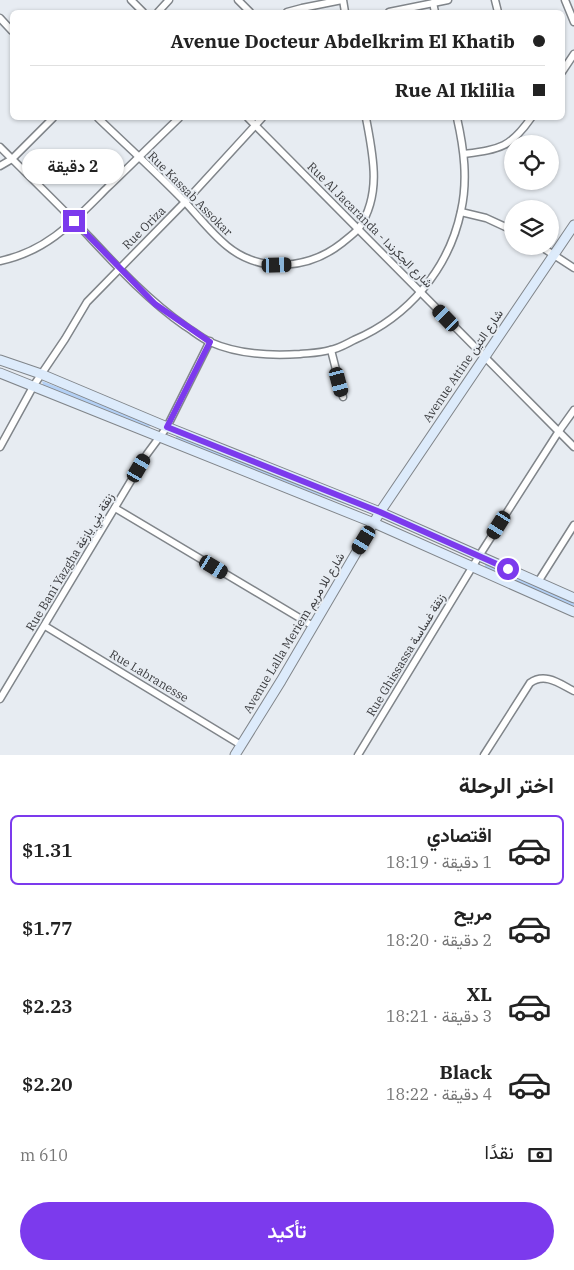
<!DOCTYPE html>
<html lang="ar">
<meta charset="utf-8">
<style>
:root{--surface:#fff;--page:#f6f6f6;--text:#222;--muted:#767676;--line:#e0e0e0;--accent:#7c3aed}
body{margin:0;font-family:"IBM Plex Serif",Vazirmatn,serif;background:var(--page);color:var(--text);direction:rtl;height:100vh;display:flex;flex-direction:column;font-size:19px;white-space:nowrap}
*{box-sizing:border-box;margin:0}
p{font-size:16px;color:var(--muted)}
.icon{flex:none;width:28px;height:28px;fill:none;stroke:currentColor;stroke-width:2;stroke-linecap:round;stroke-linejoin:round}
.map{position:relative;height:755px;overflow:hidden;direction:ltr}
.drawer{display:flex;flex-direction:column;background:var(--surface);flex:1}
.drawer>*{flex:none}
.top-card{position:absolute;left:10px;top:10px;width:555px;height:110px;border-radius:8px;box-shadow:0 1px 4px #0004;direction:rtl;display:grid;align-content:center;height:110px;padding:0 20px;background:var(--surface)}
.fabs{position:absolute;left:504px;top:135px;display:grid;gap:10px}
.fabs a{display:grid;place-items:center;width:55px;height:55px;border-radius:50%;background:var(--surface);box-shadow:0 1px 4px #0004;font-size:25px}
.end{position:absolute;width:22px;height:22px;margin:-11px;border:6px solid #7c3aed;background:#fff;box-shadow:0 0 0 2px #fff}
.from{border-radius:50%}
.bubble{position:absolute;height:35px;border-radius:18px;background:var(--surface);box-shadow:0 1px 4px #0004;font-size:16px;font-weight:600;line-height:35px;text-align:center;direction:rtl}
.car{position:absolute;width:15px;height:30px;margin:-15px -8px;border-radius:6px;box-shadow:0 0 4px 1px #0007;background:linear-gradient(#222 24%,#8ab4d8 0 40%,#222 0 76%,#8ab4d8 0 86%,#222 0)}
.top-card b{display:flex;align-items:center;gap:18px;height:48px;font-size:19px}
.top-card b+b{border-top:1px solid var(--line)}
.top-card i{width:12px;height:12px;background:var(--text)}
ul{padding:0;list-style:none}
li{display:flex;align-items:center;gap:15px;height:70px;margin:0 10px 8px;padding:0 10px;border:2px solid transparent;border-radius:8px}
li div{flex:1}
li b{display:block;font-size:19px}
li em{font-style:normal;font-weight:600}
li.current{border-color:var(--accent)}
li>.icon{width:45px;height:45px;stroke-width:1.5}
h2{padding:0 20px;font-size:22px;line-height:60px}
.pay{display:flex;align-items:center;gap:12px;height:55px;padding:0 20px;font-size:19px}
.pay p{margin-inline-start:auto}
.button{display:flex;gap:10px;margin-top:auto;padding:10px 20px}
.button a{flex:1;height:58px;border-radius:30px;background:var(--accent);color:#fff;font-size:20px;font-weight:600;line-height:58px;text-align:center}
.map>svg:first-child{display:block}
.green{fill:#b3d0f5}
.lines{fill:none;stroke-linecap:round;stroke-linejoin:round}
.street-casing{stroke:#80858a;stroke-width:9}
.secondary-casing{stroke:#80858a;stroke-width:11}
.street{stroke:#fff;stroke-width:6}
.secondary{stroke:#ddebfb;stroke-width:9}
.route{stroke:#7c3aed;stroke-width:6}
.labels{text-anchor:middle;stroke-width:4;stroke-linejoin:round;paint-order:stroke}
.street-label{font-size:12px;fill:#3b3c3f;stroke:#e7ecf2}
</style>
<div class="map">
<svg width="574" height="755" viewBox="0 0 574 755">
<rect width="100%" height="100%" fill="#e7ecf2"/>
<g class="green">
<polygon points="42,381 150,423 151,426 148,427 43,385"/>
<polygon points="176,435 370,513 311,492 176,439"/>
<polygon points="487,564 574,603 574,608 485,568 485,565"/>
</g>
<g class="lines">
<g class="street-casing">
<g id="street">
<polyline points="131,0 143,12"/>
<polyline points="238,0 250,12"/>
<polyline points="343,0 345,12"/>
<polyline points="495,0 498,12"/>
<polyline points="565,0 574,22"/>
<polyline points="433,3 435,12"/>
<polyline points="158,12 169,0"/>
<polyline points="287,12 302,8 342,0"/>
<polyline points="389,12 448,0"/>
<polyline points="0,18 12,31"/>
<polyline points="562,72 574,54"/>
<path d="M98 118C127 146 157 173 185 202 199 217 211 233 227 246 261 274 309 269 342 243 348 238 355 233 359 228 382 194 373 155 366 118"/>
<polyline points="248,118 574,447"/>
<path d="M0 147C27 174 54 200 80 227 113 262 145 298 185 326 193 331 201 338 210 342 237 354 271 356 300 354 310 353 320 353 330 350 338 349 346 344 354 340 408 317 449 269 461 211 468 180 464 149 457 118"/>
<path d="M464 154C500 149 510 148 531 118"/>
<polyline points="0,166 12,159 53,118"/>
<polyline points="461,212 486,218 512,230"/>
<polyline points="540,246 574,268"/>
<path d="M0 261C48 251 75 220 108 187 132 164 155 141 179 118"/>
<polyline points="331,350 343,397"/>
<polyline points="0,447 34,385 65,339 87,302 185,202 262,118"/>
<polyline points="115,508 313,626"/>
<polyline points="538,582 574,525"/>
<polyline points="45,626 241,745"/>
<polyline points="0,699 147,454 167,427 210,341"/>
<polyline points="358,755 479,556 559,431 574,410"/>
<path d="M484 755 530 683C545 672 560 684 574 691"/>
</g>
</g>
<g class="secondary-casing">
<g id="secondary">
<polyline points="0,360 41,374 167,427 380,512 574,598"/>
<polyline points="0,373 374,523 574,612"/>
<polyline points="235,755 281,681 380,512 574,225"/>
</g>
</g>
<use href="#street" class="street"/>
<use href="#secondary" class="secondary"/>
</g>
<g class="lines">
<polyline class="route" points="74,221 155,304 210,342 167,427 380,512 508,569"/>
</g>
<g class="labels">
<g class="street-label">
<text transform="translate(190 194) rotate(45)" y="4">Rue Kassab Assokar</text>
<text transform="translate(370 225) rotate(45)" y="4">Rue Al Jacaranda - شارع الجكرندا</text>
<text transform="translate(144 228) rotate(-45)" y="4">Rue Oriza</text>
<text transform="translate(463 366) rotate(-56)" y="4">Avenue Attine شارع التين</text>
<text transform="translate(70 562) rotate(-59)" y="4">Rue Bani Yazgha زنقة بني يازغة</text>
<text transform="translate(294 633) rotate(-59)" y="4">Avenue Lalla Meriem شارع للا مريم</text>
<text transform="translate(406 655) rotate(-59)" y="4">Rue Ghissassa زنقة غساسة</text>
<text transform="translate(149 676) rotate(31)" y="4">Rue Labranesse</text>
</g>
</g>
</svg>
<div class="fabs">
<a><svg class="icon" aria-label="locate" viewBox="0 0 24 24"><circle cx="12" cy="12" r="6"/><path d="M12 2v4M12 18v4M2 12h4M18 12h4"/></svg></a>
<a><svg class="icon" aria-label="layers" viewBox="0 0 24 24"><path d="M12 4l9 5-9 5-9-5zM3 14l9 5 9-5"/></svg></a>
</div>
<i class="end from" style="left:508px;top:569px"></i>
<i class="end" style="left:74px;top:221px"></i>
<div class="bubble" style="left:22px;top:149px;width:102px">2 دقيقة</div>
<i class="car" style="left:277px;top:265px;rotate:88deg"></i>
<i class="car" style="left:446px;top:318px;rotate:316deg"></i>
<i class="car" style="left:339px;top:382px;rotate:165deg"></i>
<i class="car" style="left:139px;top:468px;rotate:30deg"></i>
<i class="car" style="left:499px;top:525px;rotate:212deg"></i>
<i class="car" style="left:364px;top:540px;rotate:211deg"></i>
<i class="car" style="left:214px;top:567px;rotate:121deg"></i>
<div class="top-card">
<b><i class="from"></i>Avenue Docteur Abdelkrim El Khatib</b>
<b><i></i>Rue Al Iklilia</b>
</div>
</div>
<section class="drawer">
<h2>اختر الرحلة</h2>
<ul>
<li class="current"><svg class="icon" aria-label="car" viewBox="0 0 24 24"><path d="M5 17H2v-5l4-1 3-4h7l3 4 3 1v5h-3M9 17h6M6 11h13"/><circle cx="7" cy="17" r="2"/><circle cx="17" cy="17" r="2"/></svg><div><b>اقتصادي</b><p>1 دقيقة · 18:19</p></div><em>$1.31</em></li>
<li><svg class="icon" aria-label="car" viewBox="0 0 24 24"><path d="M5 17H2v-5l4-1 3-4h7l3 4 3 1v5h-3M9 17h6M6 11h13"/><circle cx="7" cy="17" r="2"/><circle cx="17" cy="17" r="2"/></svg><div><b>مريح</b><p>2 دقيقة · 18:20</p></div><em>$1.77</em></li>
<li><svg class="icon" aria-label="car" viewBox="0 0 24 24"><path d="M5 17H2v-5l4-1 3-4h7l3 4 3 1v5h-3M9 17h6M6 11h13"/><circle cx="7" cy="17" r="2"/><circle cx="17" cy="17" r="2"/></svg><div><b>XL</b><p>3 دقيقة · 18:21</p></div><em>$2.23</em></li>
<li><svg class="icon" aria-label="car" viewBox="0 0 24 24"><path d="M5 17H2v-5l4-1 3-4h7l3 4 3 1v5h-3M9 17h6M6 11h13"/><circle cx="7" cy="17" r="2"/><circle cx="17" cy="17" r="2"/></svg><div><b>Black</b><p>4 دقيقة · 18:22</p></div><em>$2.20</em></li>
</ul>
<div class="pay"><svg class="icon" aria-label="cash" viewBox="0 0 24 24"><path d="M3 7h18v10H3z"/><circle cx="12" cy="12" r="2"/></svg>نقدًا<p>610 m</p></div>
<div class="button"><a>تأكيد</a></div>
</section>
